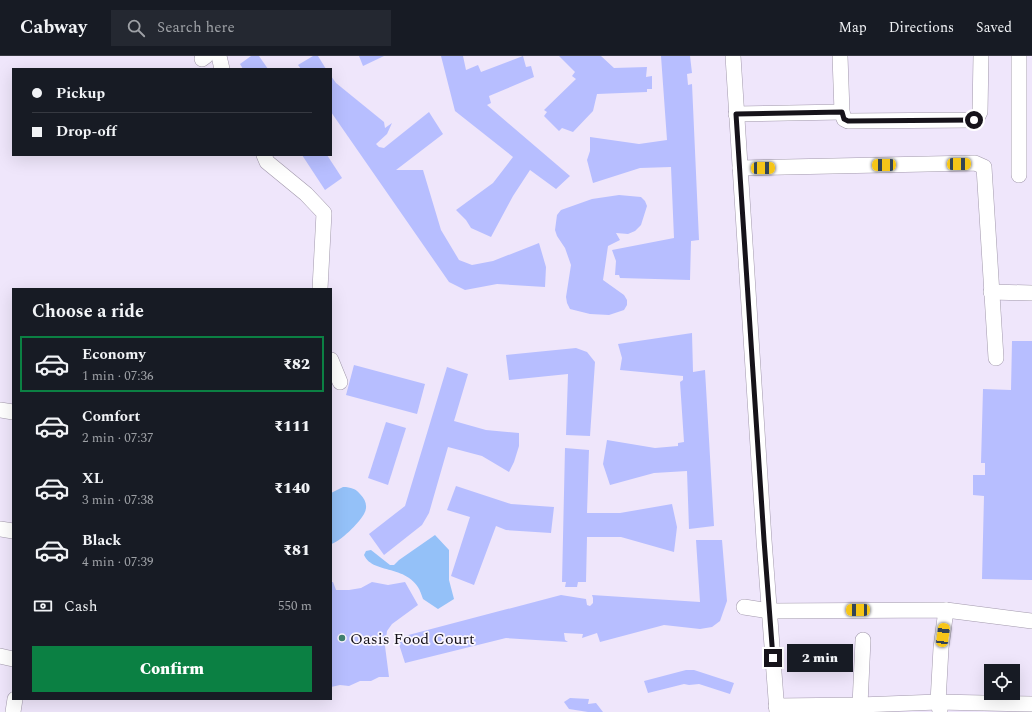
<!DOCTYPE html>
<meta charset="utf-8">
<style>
:root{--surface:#171b24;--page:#242831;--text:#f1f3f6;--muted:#9ea1a6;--line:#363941;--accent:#0b8043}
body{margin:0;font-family:Spectral,serif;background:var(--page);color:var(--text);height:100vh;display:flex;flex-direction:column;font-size:15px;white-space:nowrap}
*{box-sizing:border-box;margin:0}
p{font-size:13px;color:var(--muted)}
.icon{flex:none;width:22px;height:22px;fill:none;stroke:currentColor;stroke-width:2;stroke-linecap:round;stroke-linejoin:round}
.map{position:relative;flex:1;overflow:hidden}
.details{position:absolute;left:12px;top:232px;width:320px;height:412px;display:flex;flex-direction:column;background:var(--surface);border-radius:0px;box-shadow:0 4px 16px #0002}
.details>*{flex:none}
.guide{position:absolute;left:12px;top:12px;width:320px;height:88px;border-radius:0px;box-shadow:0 4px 16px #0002;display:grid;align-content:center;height:88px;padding:0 20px;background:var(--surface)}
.tools{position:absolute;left:984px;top:608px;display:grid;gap:8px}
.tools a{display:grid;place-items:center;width:36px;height:36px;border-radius:0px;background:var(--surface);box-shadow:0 4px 16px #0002;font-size:20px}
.end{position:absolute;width:18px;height:18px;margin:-9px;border:5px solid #16131a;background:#fff;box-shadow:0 0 0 2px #fff}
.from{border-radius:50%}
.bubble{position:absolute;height:28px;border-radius:0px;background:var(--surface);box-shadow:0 4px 16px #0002;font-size:13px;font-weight:800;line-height:28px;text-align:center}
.car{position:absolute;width:12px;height:24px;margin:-12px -6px;border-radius:5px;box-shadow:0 0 3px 1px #0007;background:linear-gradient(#f5c518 24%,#345 0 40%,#f5c518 0 76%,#345 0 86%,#f5c518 0)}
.guide b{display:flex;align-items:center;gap:14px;height:38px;font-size:15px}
.guide b+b{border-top:1px solid var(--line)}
.guide i{width:10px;height:10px;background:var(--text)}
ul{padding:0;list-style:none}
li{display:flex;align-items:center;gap:12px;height:56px;margin:0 8px 6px;padding:0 12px;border:2px solid transparent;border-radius:0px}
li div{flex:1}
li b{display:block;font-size:15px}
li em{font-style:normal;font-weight:800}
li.on{border-color:var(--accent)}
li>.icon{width:36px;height:36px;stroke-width:1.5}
h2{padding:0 20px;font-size:18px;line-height:48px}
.pay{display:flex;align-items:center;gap:10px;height:44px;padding:0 20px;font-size:15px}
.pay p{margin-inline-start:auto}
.action{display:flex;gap:8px;margin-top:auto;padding:8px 20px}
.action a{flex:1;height:46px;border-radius:0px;background:var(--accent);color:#fff;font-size:16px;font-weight:800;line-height:46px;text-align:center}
header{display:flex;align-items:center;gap:24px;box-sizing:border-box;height:56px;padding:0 20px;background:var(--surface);border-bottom:1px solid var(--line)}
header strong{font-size:19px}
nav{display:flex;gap:22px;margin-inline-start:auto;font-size:14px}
.search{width:280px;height:36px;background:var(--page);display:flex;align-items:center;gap:10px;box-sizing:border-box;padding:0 14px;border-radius:0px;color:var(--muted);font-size:15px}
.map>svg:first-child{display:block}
.water{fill:#94c1f8}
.building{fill:#b7beff}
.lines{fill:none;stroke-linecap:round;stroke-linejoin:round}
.minor-casing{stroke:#a299ac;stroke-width:16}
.minor{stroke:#fff;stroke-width:15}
.route{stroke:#16131a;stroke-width:5}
.poi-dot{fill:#428271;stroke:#faf6ff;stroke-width:1.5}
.labels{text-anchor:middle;stroke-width:3.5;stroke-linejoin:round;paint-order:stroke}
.poi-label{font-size:16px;fill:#16131a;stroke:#faf6ff;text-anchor:start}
</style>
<header>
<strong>Cabway</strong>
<div class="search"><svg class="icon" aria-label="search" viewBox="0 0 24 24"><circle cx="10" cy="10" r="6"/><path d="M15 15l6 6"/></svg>Search here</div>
<nav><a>Map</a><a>Directions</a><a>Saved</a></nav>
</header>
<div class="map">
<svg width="1032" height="656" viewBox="0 0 1032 656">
<rect width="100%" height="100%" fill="#efe6fb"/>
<g class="water">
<path d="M343 431C351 431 356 433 360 438 366 444 368 451 364 458 359 467 340 486 331 488V437Z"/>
<path d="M435 479 449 494V524L454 543 438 553 423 543C414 506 373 520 364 499L366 495 371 494 390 509H394L399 504Z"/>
</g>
<g class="building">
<polygon points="251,0 259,0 268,13 243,13 240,8"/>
<polygon points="313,0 318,0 326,13 301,13 298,9"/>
<polygon points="359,0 384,0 363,10"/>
<polygon points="441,0 463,0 466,14 478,9 481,16 523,0 526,11 531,10 534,21 489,40 491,47 487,49 570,120 556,133 530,114 513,140 491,181 471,172 466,164 456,154 493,127 513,101 455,55"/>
<polygon points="559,0 601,0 614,12 647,11 646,21 652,20 652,33 647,33 647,36 597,38 593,55 573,76 562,72 559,75 544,60 547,56 544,54 576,23 572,20 575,16"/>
<polygon points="661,0 690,0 692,17 687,18 688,29 692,28 699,184 691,185 690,224 620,222 619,219 615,219 616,205 612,194 674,182 671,111 640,112 593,127 587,104 590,95 590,81 639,88 667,84"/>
<polygon points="331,20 336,27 384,66 385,72 392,67 387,78 376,88 379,91 384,92 429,56 443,78 396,114 423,114 441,174 459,204 472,209 493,205 539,187 546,211 545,231 497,228 465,234 449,226 331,56"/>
<polygon points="302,99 327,99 342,122 325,134"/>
<polygon points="619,139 641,141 645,145 647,150 641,169 635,175 628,178 616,177 620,184 608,190 603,224 624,239 627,244 627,249 624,254 609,259 590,258 570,253 567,247 566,241 571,209 565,192 557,180 555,174 557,159 561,154 592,143"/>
<polygon points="692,277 693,316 705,314 714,470 689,473 687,415 654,417 610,429 603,408 607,384 655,392 678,390 678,387 684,386 680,326 683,324 683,320 620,314 622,302 618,288"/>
<polygon points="1012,285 1032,285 1032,524 982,523 984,440 973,439 973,419 985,419 985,407 981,407 983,333 1011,334"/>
<polygon points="576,292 587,296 595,306 590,380 566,379 568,318 509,324 506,299"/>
<polygon points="354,309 425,328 417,358 346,339"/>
<polygon points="447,311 468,318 454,365 486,374 519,377 519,390 514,406 509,416 482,400 448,391 429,457 422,469 384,499 369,478 405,450"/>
<polygon points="386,366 406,372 388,429 368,422"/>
<polygon points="565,392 589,394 587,457 620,457 672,448 677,471 674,496 621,481 587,481 586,526 578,526 577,531 565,531 566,526 562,526"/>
<polygon points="456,430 511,448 554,451 551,477 506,474 496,470 474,529 451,520 470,461 447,454"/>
<polygon points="696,484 722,484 727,545 720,565 712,571 700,573 664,569 600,586 597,577 582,582 583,578 564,577 565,584 568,586 506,582 405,607 397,582 561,539 586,543 587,549 590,550 593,547 593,542 592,539 700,546"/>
<polygon points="331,526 333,526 336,534 349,534 361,532 372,526 388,529 405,526 418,549 392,568 387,575 385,590 389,621 379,621 371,625 360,625 349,630 340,629 331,631"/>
<polygon points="686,614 694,614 734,627 730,638 699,628 689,629 684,628 648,637 644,625"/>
<polygon points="570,642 589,643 588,648 596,647 603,656 588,656 569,653 564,646"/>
</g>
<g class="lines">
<g class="minor-casing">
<g id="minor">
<polyline points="219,0 222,13"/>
<polyline points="733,0 764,484 777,656"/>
<polyline points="840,0 842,56 844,63 848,65 974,64 977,62 980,56 981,0"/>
<polyline points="1019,0 1019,119"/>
<polyline points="202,3 206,0"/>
<polyline points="736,58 842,56"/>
<polyline points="264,99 267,106 306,138 324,157 320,233"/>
<polyline points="740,112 975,107 984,111 996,302"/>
<polyline points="991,236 1032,237"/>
<polyline points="331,304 340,326"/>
<polyline points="0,354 13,356"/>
<polyline points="0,473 13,475"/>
<polyline points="744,551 769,555 946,554 1032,565"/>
<polyline points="0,600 13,603"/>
<polyline points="860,649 863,584"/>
<polyline points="776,650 860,649 938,646 1032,648"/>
<polyline points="940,655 938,646 941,592 946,554"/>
<polyline points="13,656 15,643"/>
</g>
</g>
<use href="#minor" class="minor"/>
</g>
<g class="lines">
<polyline class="route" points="773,602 764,484 736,58 842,56 844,63 848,65 974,64"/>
</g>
<circle class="poi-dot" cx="342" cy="582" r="4"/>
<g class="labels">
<g class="poi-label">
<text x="350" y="588">Oasis Food Court</text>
</g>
</g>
</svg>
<div class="tools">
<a><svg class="icon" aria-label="locate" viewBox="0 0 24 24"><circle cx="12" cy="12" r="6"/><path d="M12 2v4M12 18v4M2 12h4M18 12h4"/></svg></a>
</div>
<i class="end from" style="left:974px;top:64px"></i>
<i class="end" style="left:773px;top:602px"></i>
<div class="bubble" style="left:787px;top:588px;width:66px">2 min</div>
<i class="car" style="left:959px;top:108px;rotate:89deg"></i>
<i class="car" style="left:884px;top:109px;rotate:269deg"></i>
<i class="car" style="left:763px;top:112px;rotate:89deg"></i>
<i class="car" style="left:858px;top:554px;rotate:270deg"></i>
<i class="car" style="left:943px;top:579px;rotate:8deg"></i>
<div class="guide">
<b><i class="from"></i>Pickup</b>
<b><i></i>Drop-off</b>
</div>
<section class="details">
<h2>Choose a ride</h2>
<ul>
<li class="on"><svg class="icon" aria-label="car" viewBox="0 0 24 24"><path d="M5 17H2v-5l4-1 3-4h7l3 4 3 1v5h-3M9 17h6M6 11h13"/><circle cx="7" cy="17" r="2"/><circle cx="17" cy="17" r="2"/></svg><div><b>Economy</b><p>1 min · 07:36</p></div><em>₹82</em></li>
<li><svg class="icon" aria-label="car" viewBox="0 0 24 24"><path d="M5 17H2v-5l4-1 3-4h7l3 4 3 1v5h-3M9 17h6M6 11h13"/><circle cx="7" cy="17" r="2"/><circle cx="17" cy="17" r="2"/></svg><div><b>Comfort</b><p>2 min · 07:37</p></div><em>₹111</em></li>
<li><svg class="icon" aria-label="car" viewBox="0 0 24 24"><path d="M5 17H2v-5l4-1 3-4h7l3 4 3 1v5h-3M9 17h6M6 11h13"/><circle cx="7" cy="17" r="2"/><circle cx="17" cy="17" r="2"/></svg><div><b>XL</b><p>3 min · 07:38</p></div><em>₹140</em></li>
<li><svg class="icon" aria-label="car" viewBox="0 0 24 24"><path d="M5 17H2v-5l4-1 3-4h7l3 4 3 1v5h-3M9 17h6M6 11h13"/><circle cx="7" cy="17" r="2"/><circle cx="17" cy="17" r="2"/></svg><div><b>Black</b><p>4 min · 07:39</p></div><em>₹81</em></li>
</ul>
<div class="pay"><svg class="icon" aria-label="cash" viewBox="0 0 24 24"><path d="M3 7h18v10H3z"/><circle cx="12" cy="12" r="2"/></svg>Cash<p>550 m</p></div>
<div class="action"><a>Confirm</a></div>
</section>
</div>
